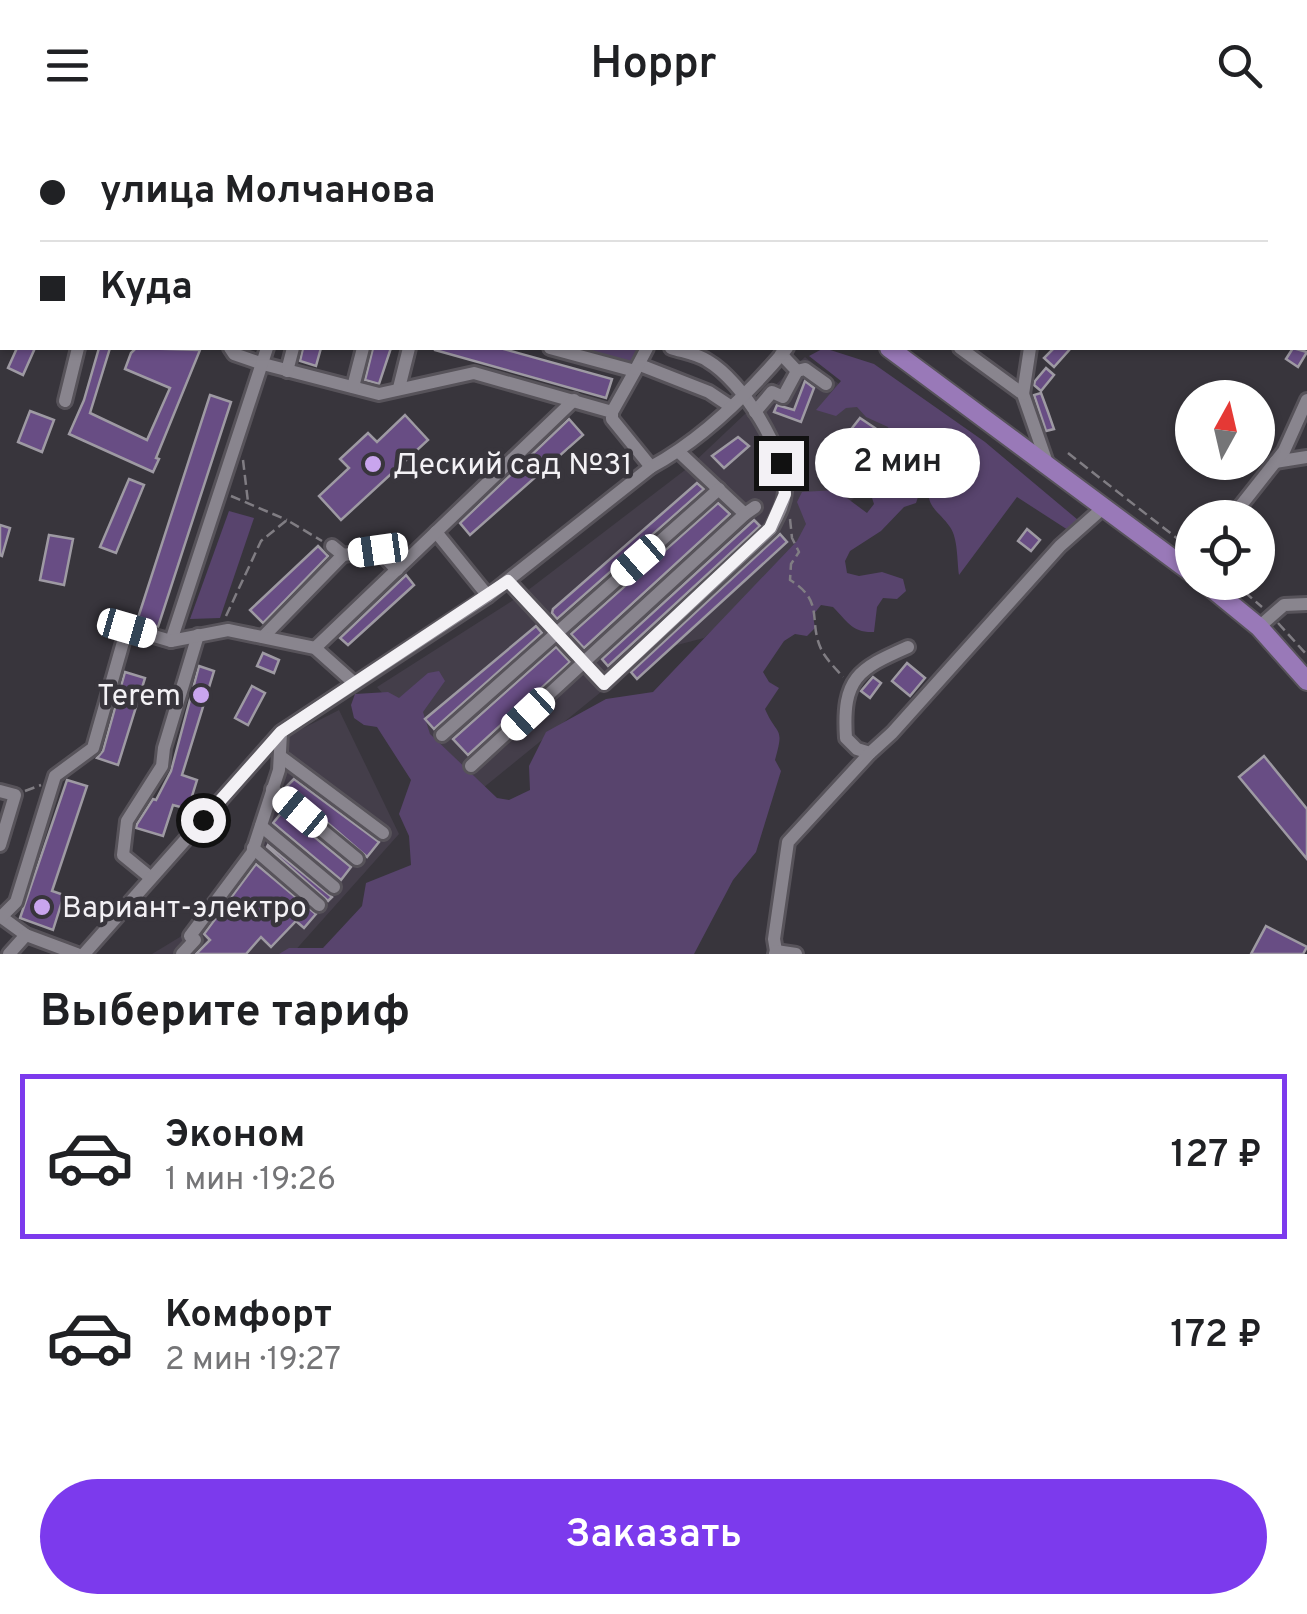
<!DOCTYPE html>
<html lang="ru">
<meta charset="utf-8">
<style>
:root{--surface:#fff;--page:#f6f6f6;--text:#202124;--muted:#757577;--line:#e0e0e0;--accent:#7c3aed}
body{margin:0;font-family:Overpass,sans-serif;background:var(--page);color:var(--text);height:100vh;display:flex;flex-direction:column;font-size:38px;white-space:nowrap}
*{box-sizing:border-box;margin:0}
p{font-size:32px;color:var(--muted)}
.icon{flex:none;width:55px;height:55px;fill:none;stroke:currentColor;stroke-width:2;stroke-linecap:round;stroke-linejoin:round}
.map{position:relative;height:824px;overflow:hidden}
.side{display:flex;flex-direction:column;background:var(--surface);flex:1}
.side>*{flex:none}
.guide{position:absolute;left:0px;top:0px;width:1308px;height:220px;box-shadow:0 2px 8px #0004;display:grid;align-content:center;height:220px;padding:0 40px;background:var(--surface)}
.needle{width:65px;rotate:8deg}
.buttons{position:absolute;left:1175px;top:250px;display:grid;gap:20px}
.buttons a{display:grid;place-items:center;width:100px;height:100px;border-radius:50%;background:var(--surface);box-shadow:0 2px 8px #0004;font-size:50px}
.end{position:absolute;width:45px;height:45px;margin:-22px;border:12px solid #f3f1f5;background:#111;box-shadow:0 0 0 5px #111}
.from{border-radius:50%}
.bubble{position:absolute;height:70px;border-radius:35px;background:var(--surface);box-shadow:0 2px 8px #0004;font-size:32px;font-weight:600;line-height:70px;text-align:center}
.car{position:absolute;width:30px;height:60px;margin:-30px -15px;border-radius:12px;box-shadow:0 0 8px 2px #0007;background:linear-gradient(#fff 24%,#345 0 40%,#fff 0 76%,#345 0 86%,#fff 0)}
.guide b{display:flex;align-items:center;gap:35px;height:95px;font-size:38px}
.guide b+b{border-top:2px solid var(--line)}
.guide i{width:25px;height:25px;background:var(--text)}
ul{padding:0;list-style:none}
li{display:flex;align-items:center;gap:30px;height:165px;margin:0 20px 15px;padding:0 20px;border:5px solid transparent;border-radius:0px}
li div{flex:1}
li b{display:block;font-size:38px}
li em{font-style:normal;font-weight:600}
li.on{border-color:var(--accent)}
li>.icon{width:90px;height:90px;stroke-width:1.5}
h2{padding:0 40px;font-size:45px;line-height:120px}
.button{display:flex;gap:20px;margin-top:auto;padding:20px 40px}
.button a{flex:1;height:115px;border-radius:60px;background:var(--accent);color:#fff;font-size:40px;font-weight:600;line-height:115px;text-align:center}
header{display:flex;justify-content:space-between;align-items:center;height:130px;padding:0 40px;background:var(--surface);font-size:45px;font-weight:600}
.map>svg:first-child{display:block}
.built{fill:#443e4a}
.green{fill:#58446d}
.building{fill:#684d84;stroke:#9e9aa3;stroke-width:2.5}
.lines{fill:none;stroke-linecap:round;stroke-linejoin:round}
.minor-casing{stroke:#57535a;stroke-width:18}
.major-casing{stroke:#57535a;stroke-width:22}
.path{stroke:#807d83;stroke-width:2.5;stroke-dasharray:10 5;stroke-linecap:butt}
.minor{stroke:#89858e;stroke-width:12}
.major{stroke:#9979b8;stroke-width:18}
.route{stroke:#f3f1f5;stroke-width:12}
.poi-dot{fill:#c9a5ee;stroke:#38353c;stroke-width:4}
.labels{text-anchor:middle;stroke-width:9;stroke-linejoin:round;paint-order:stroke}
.poi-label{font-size:30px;fill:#f3f1f5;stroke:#38353c;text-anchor:start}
</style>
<header><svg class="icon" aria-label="menu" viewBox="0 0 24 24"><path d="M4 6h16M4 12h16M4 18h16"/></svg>Hoppr<svg class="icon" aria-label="search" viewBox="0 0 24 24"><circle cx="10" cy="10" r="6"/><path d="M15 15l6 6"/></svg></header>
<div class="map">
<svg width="1307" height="824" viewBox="0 0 1307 824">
<rect width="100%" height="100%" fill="#38353c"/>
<g class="built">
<polygon points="805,227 913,313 704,508 650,522 472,667 377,557 523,464 689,337"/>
<polygon points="339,580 399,704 292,824 152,824 180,807 263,703 282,652 290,605"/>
</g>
<g class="green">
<polygon points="550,218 639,218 635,241"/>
<path d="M824 218 874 234 985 312 1078 390 1068 400 1017 367 959 445C957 431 958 408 950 397 940 382 925 377 929 356L923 352 916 373 904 377 881 401 850 421 845 431 847 443 859 446 882 442 903 449 906 461 897 469 883 468 877 477 874 502C852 503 847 491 833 477L821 475 813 485 815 498 807 506 795 504 784 511 763 542 769 552 779 558 765 579C777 607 785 595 775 630L781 641 756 722 733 750 694 824H279L289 818H323L362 776 366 753 411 735 409 706 399 684 411 650 377 597 364 595 354 588 351 575 355 564 388 562 399 568 428 543 439 541 445 551 423 582 430 604 497 668 509 670 530 660 529 636 546 602 606 569 653 562 797 411 806 394 797 372 802 362 836 360 867 383 874 374C862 338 874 339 892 308L888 297 866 287 857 277 846 278 836 286 816 280 841 251 809 226Z"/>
<polygon points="229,381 254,388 220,488 190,489"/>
</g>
<g class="building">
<polygon points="17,218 35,218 23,245 8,238"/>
<polygon points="99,218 110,218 90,283 147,310 170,258 125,239 131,223 136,218 200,220 156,328 159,329 153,342 69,304 84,270"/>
<polygon points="303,218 321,218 316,236 300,231"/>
<polygon points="373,218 391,218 379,254 365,250"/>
<polygon points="435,218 500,218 612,249 606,268 435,220"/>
<polygon points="1054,218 1071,218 1054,237 1044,228"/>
<polygon points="1293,218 1307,222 1298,237 1286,229"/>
<polygon points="1046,238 1054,245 1041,261 1034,255 1035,251"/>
<polygon points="805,251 814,258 801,292 774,282 777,275 794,280"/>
<polygon points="1041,263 1048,282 1054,299 1046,301 1034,265"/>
<polygon points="210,265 231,272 158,497 137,491"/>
<polygon points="30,281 54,290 42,322 18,312"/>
<polygon points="405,285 428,310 341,390 319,366 349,338 340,329 368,303 377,312"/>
<polygon points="860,288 875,298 864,313 849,302"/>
<polygon points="569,289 583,305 470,405 460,393"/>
<polygon points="738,307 749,316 724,338 712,326"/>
<polygon points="129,349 144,355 116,423 100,417"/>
<polygon points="697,353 704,359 557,489 552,483 553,479"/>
<polygon points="718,373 730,384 584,518 571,504"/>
<polygon points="754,390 760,396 608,536 602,529"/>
<polygon points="0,395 10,398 2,426 0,425"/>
<polygon points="1027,399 1040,410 1031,421 1018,411"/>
<polygon points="780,404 787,412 637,549 631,542"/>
<polygon points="49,405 73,409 64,455 40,450"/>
<polygon points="318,416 328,426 263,493 250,480"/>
<polygon points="406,445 414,455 348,515 340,508"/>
<polygon points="536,496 542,503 434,599 425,589"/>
<polygon points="556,517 570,532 468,625 453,609"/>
<polygon points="263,523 279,530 274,543 257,536"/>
<polygon points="907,533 925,548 910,566 892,551"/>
<polygon points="199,536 214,541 182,645 197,650 188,679 173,675 163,706 136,698 137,694 153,669 156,670 171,641"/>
<polygon points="125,542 145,548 118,635 97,628 103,621"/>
<polygon points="873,547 881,553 870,568 861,561"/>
<polygon points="252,556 265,563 248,595 235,588"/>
<polygon points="1264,626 1307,679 1307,729 1239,647"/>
<polygon points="294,649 379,712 367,727 286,657"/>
<polygon points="67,650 87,656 52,761 64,765 53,800 20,788"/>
<polygon points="283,681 351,737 341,750 273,693"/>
<polygon points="268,715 332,767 328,771 267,717"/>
<polygon points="256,734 316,784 304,798 296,791 271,817 261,807 246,824 196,824 210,810 204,804"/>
<polygon points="1266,796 1307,817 1303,824 1251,824"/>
</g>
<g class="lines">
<g class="minor-casing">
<g id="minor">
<polyline points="490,0 496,2"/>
<polyline points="742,0 751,2"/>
<polyline points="914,0 918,2"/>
<polyline points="1007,0 1011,2"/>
<polyline points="674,2 675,0"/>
<polyline points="938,2 939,0"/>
<polyline points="1061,2 1062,0"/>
<polyline points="1192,2 1193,0"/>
<polyline points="0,11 2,15"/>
<polyline points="0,56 2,47"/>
<polyline points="1305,131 1307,132"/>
<polyline points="230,218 234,224 263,234 379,264 474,243 612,282 612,289 651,337"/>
<polyline points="550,218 635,241 612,282"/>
<polyline points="960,218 1023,264 1047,333"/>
<polyline points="640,235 709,262 730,276"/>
<polyline points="636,239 647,218"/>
<polyline points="287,241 293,218"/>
<polyline points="797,241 805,239 826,254"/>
<polyline points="353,257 363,218"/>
<polyline points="399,258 409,218"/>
<polyline points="1023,264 1030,218"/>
<polyline points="65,271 78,218"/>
<polyline points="755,282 772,262 783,267 797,241 781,224"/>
<polyline points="679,322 745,384 755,377"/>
<polyline points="1275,332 1307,327"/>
<polyline points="1231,388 1284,321 1307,270"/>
<polyline points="436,402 488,466"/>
<polyline points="332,416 343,425 378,420 397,440"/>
<path d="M508 451 604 554 771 399C777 387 784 376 785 362 787 322 742 251 708 231 698 224 683 222 671 218"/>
<polyline points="1259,497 1284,475 1307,474"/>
<polyline points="263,507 343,425"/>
<polyline points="171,511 267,218"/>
<path d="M908 517C858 539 842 548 846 608L857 619 870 623 892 603 1060 416 1104 377"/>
<polyline points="315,518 574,270"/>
<polyline points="442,605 719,359"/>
<polyline points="280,626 383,703"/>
<polyline points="471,636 745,384"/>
<polyline points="272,659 357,729"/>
<polyline points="0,661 15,665 0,715"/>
<polyline points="261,696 334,757"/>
<polyline points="253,718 319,775"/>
<polyline points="151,748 123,725 127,691 162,636 164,618 198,505"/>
<polyline points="0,786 26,805 77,824"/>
<polyline points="1,787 16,772 55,646 93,618 127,498 171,511 228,500 315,518 353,552"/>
<polyline points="776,821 774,809 788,712 870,623"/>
<polyline points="9,824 26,805"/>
<path d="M84 824 281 602 488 466 651 337C703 309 749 263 787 218"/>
<polyline points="182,824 195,810 190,806 252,723 279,640 281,603"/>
<polyline points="775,824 776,821 796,824"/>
</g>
</g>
<g class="major-casing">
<g id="major">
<polyline points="305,0 314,2"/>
<polyline points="889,218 1192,443"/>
<polyline points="1204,452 1259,497 1307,551"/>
</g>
</g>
<g class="path">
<polyline points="188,0 198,2"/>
<polyline points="1068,323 1192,420"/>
<polyline points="243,330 248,372"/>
<polyline points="231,366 287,390"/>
<path d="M790 389 792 408 799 422 791 434 790 450C826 472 807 491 822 521 827 530 836 539 843 547"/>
<polyline points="1233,452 1262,477"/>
<polyline points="226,486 261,411 287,390 322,411"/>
<polyline points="1278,493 1307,525"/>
<polyline points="25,661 41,655"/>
</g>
<use href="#minor" class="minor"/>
<use href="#major" class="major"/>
</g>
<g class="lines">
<polyline class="route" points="203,690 281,602 508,451 604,554 770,398 785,364 781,333"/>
</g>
<g class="poi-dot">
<circle cx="373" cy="334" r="10"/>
<circle cx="201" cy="565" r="10"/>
<circle cx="42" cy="777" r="10"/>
</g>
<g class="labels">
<g class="poi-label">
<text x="393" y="344">Деский сад №31</text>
<text x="181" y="575" text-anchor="end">Terem</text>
<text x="62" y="787">Вариант-электро</text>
</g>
</g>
</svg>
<div class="buttons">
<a><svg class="needle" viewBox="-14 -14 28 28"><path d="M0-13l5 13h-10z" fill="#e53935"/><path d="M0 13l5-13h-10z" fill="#757577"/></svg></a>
<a><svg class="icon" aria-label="locate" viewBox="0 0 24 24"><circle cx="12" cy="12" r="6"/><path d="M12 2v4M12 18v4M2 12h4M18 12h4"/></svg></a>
</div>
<i class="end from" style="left:203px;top:690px"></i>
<i class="end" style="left:781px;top:333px"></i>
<div class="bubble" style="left:815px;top:298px;width:165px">2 мин</div>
<i class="car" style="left:378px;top:420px;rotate:262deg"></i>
<i class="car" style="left:638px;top:430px;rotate:229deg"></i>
<i class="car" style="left:127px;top:498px;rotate:106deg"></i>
<i class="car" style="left:528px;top:584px;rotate:227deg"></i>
<i class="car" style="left:300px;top:682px;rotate:310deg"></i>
<div class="guide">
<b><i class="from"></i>улица Молчанова</b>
<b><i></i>Куда</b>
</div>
</div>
<section class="side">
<h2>Выберите тариф</h2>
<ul>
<li class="on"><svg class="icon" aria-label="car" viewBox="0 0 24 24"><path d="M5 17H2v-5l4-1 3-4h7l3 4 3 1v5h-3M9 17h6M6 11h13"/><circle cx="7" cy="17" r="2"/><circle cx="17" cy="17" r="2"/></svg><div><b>Эконом</b><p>1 мин · 19:26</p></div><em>127 ₽</em></li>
<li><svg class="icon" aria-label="car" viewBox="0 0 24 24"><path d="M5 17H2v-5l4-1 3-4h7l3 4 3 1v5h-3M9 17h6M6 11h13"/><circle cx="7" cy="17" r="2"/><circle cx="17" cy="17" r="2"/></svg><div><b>Комфорт</b><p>2 мин · 19:27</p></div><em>172 ₽</em></li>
</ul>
<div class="button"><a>Заказать</a></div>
</section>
